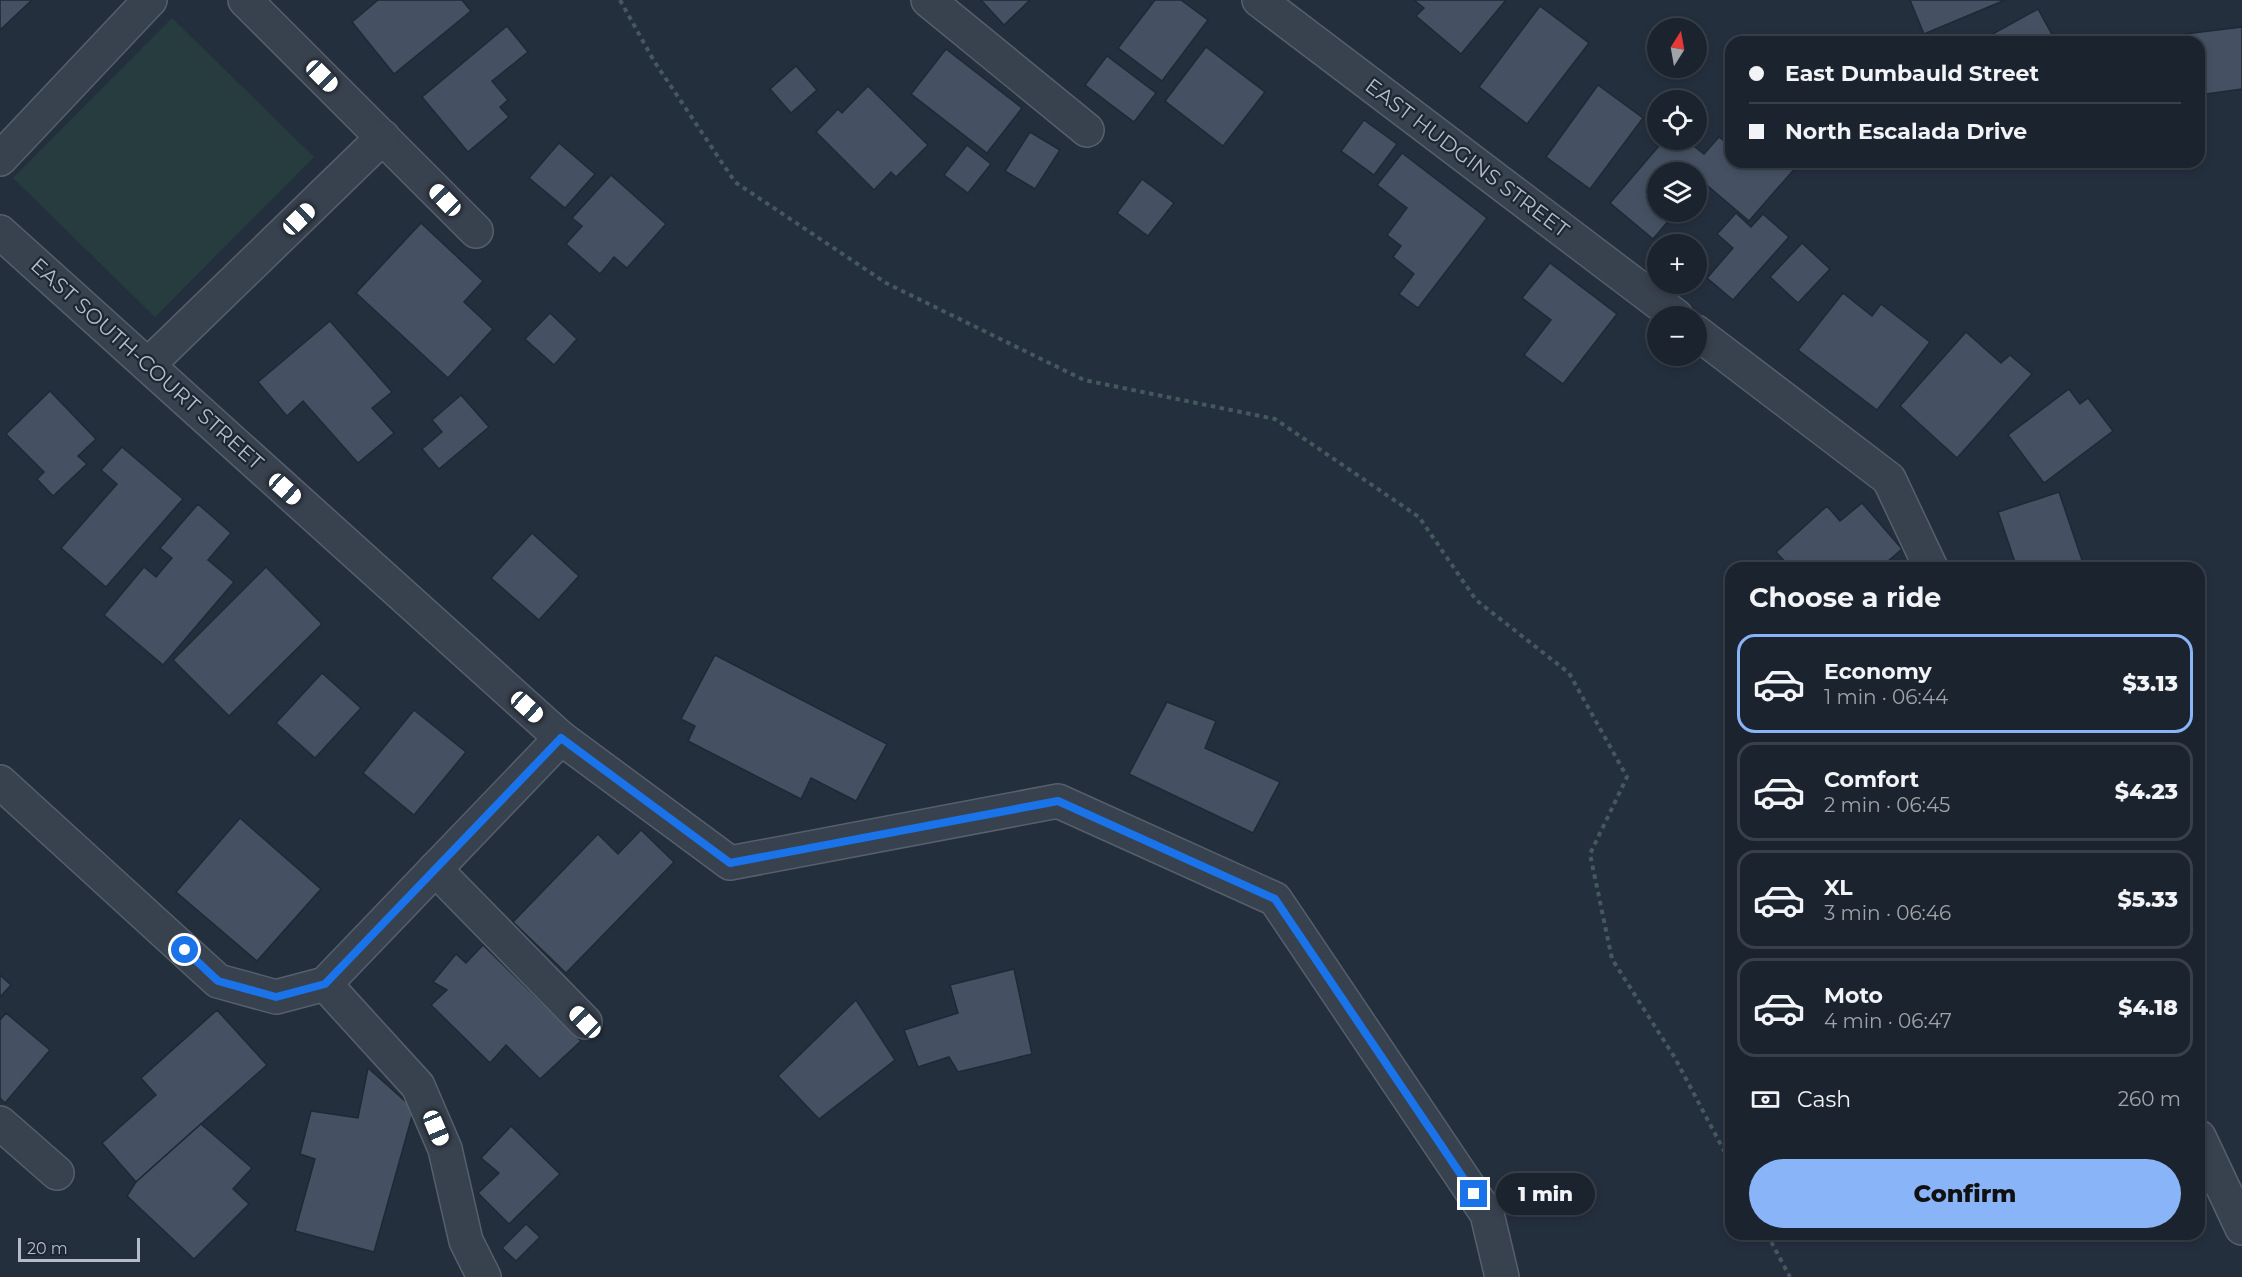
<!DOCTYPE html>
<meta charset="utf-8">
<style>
:root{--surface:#1b232e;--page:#242b36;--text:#f1f3f6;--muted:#a0a4aa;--line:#39404a;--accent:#8ab4f8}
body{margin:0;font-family:Montserrat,sans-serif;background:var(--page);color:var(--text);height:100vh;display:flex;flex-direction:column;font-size:22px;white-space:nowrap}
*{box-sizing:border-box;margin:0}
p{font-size:20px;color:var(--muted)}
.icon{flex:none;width:33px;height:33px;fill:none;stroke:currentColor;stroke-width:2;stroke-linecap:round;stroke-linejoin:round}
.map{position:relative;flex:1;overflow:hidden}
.side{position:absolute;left:1725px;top:562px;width:480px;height:678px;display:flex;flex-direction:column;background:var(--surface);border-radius:18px;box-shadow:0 3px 9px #0003,0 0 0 2px var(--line)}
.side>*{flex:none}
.guide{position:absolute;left:1725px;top:36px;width:480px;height:132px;border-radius:18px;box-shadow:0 3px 9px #0003,0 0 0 2px var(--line);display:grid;align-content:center;height:132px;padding:0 24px;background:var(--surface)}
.needle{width:39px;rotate:11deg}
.tools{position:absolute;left:1647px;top:18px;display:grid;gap:12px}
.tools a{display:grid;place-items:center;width:60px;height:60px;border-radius:50%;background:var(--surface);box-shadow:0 3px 9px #0003,0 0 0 2px var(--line);font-size:30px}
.scale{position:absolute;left:18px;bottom:15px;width:122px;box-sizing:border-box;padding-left:6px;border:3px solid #b4bcc9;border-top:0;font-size:16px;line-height:21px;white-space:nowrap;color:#b4bcc9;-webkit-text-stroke:4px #1d2633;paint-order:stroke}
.end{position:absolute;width:27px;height:27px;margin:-14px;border:8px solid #1a73e8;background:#fff;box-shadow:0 0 0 3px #fff}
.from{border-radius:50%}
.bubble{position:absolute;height:42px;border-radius:21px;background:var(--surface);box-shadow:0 3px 9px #0003,0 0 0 2px var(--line);font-size:20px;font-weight:800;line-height:42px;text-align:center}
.car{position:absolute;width:18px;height:36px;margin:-18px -9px;border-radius:8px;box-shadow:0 0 4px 2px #0007;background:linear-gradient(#fff 24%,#345 0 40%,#fff 0 76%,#345 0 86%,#fff 0)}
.guide b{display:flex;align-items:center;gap:21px;height:57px;font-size:22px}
.guide b+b{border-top:2px solid var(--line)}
.guide i{width:15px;height:15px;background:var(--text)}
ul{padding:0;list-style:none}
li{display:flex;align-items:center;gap:18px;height:99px;margin:0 12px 9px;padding:0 12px;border:3px solid var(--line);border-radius:18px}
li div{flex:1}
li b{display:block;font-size:22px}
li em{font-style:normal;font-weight:800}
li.selected{border-color:var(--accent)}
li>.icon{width:54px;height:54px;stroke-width:1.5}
h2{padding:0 24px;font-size:27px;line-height:72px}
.pay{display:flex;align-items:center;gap:15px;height:66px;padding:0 24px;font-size:22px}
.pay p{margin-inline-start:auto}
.primary-button{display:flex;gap:12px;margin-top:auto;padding:12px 24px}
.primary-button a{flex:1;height:69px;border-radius:36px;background:var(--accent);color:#111;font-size:24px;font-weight:800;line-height:69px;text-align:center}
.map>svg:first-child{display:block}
.green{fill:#263c3f}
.building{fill:#455162;stroke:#1f2835;stroke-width:1.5}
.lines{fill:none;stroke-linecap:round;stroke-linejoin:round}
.minor-casing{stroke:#565f6c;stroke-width:36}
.path{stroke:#44595c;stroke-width:4;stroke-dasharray:4.5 4.5;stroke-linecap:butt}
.minor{stroke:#38414e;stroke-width:33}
.route{stroke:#1a73e8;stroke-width:8}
.labels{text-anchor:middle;stroke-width:4.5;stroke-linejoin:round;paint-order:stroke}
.street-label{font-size:21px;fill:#b4bcc9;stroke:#1d2633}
</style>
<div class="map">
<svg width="2242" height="1277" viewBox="0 0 2242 1277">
<rect width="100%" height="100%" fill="#242f3e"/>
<polygon class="green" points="172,18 314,157 155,317 13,178"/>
<g class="building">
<polygon points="0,0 32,0 0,30"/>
<polygon points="378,0 462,0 471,11 394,74 352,22"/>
<polygon points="981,0 1030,0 1004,25"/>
<polygon points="1155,0 1181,0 1208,20 1162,81 1118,48"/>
<polygon points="1414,0 1506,0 1461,54 1416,16 1424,8"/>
<polygon points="1910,0 2005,0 1924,34"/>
<polygon points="1540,6 1589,43 1527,124 1479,87"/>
<polygon points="2038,9 2056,42 1978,42"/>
<polygon points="507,26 528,52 492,81 508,100 500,107 509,117 468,152 422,97"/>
<polygon points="2242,27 2242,89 2199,95 2199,42 2186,42 2185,34"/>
<polygon points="1206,47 1265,92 1223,146 1165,101"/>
<polygon points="946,49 1022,108 987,153 911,94"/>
<polygon points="1107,56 1156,93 1134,122 1085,85"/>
<polygon points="796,66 817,90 791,113 770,89"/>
<polygon points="1598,85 1643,118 1590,189 1546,157"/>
<polygon points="868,86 928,145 896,177 891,172 874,190 816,132 838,109 842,113"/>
<polygon points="1364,120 1397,144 1374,175 1341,151"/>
<polygon points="1030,132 1060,150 1035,189 1005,171"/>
<polygon points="1719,137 1731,146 1731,162 1793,162 1797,166 1749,221 1702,181 1696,187 1696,172 1658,172 1658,212 1676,212 1653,239 1610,203 1664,140 1686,140 1704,154"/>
<polygon points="559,143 595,174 565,208 529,178"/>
<polygon points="967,145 991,164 968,193 944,175"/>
<polygon points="1402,153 1487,218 1418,308 1399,294 1414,274 1393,257 1401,246 1387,235 1407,208 1377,185"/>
<polygon points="611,175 666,224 627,268 614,257 600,274 566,244 582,226 572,218"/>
<polygon points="1142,179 1174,203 1148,236 1117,213"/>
<polygon points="1736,213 1751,227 1763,214 1789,237 1733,300 1707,278 1733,248 1717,234"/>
<polygon points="421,223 483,281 464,302 493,329 448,378 356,293"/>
<polygon points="1802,243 1830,269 1798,303 1770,277"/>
<polygon points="1550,263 1617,314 1563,384 1524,355 1551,320 1522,298"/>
<polygon points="1843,293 1872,316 1881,304 1930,342 1877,410 1798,350"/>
<polygon points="550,313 577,339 554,365 525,339"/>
<polygon points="330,321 392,392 372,408 394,433 358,463 303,401 287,416 258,382"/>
<polygon points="1966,332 2001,363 2010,355 2032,374 1957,458 1900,406"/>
<polygon points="2069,389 2080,404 2088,398 2113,431 2044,483 2008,435"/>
<polygon points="50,391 96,439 78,456 87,464 53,496 37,479 44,472 6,434"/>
<polygon points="461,395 489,427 439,469 422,449 442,432 432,420"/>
<polygon points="122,447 183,499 106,587 61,548 117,484 101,470"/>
<polygon points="2059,492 2083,563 2067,568 2046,568 2044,563 2026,568 2017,568 1998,512"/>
<polygon points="1862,503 1902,549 1880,568 1791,568 1776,552 1827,506 1840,521"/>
<polygon points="198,504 231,533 208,560 234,582 163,665 104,615 144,567 156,577 172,558 160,548"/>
<polygon points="532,533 579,576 539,620 491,578"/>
<polygon points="266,567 322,624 229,716 173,660"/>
<polygon points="715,655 887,744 856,801 811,778 801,799 688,741 695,726 681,719"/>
<polygon points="322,673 361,708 315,758 276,723"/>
<polygon points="1167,702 1216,721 1205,748 1280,782 1253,833 1129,774"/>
<polygon points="414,710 466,752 414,815 363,773"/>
<polygon points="240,818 321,889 257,961 176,892"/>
<polygon points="641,830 674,862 566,973 513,922 598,834 618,854"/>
<polygon points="483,945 581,1041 540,1079 506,1045 490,1063 431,1005 447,990 433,982 456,954 466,963"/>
<polygon points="1014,969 1032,1054 958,1072 949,1057 918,1067 904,1030 958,1013 950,985"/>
<polygon points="0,975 11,985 0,997"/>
<polygon points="856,1000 895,1060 819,1119 778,1076"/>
<polygon points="217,1010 267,1065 136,1182 102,1143 156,1095 141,1078"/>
<polygon points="6,1013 50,1050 5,1103 0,1098 0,1020"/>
<polygon points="368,1068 414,1109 374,1252 295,1231 315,1159 300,1154 311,1111 358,1118"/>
<polygon points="201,1124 252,1168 233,1189 249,1204 194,1259 127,1196 136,1182"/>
<polygon points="511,1126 560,1174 509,1224 478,1193 499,1173 481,1158"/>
<polygon points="526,1224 540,1237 516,1261 502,1248"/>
</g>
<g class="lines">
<g class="minor-casing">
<g id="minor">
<polyline points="245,0 476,231"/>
<polyline points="928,0 1087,130"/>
<polyline points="1259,0 1676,316"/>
<polyline points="0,159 150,0"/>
<polyline points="0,232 561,738 730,863 1058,801 1275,899 1487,1214 1502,1277"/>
<polyline points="1696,332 1889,479 1931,568"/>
<polyline points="148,365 383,137"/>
<polyline points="0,782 218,981 276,997 325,984 561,738"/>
<polyline points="435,869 585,1022"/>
<polyline points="325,984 418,1086 445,1149 466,1241 484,1277"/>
<polyline points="0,1123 57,1173"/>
<polyline points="2199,1137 2242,1228"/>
</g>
</g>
<g class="path">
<polyline points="620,0 654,61 735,182 886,283 1084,380 1275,419 1419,517 1476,600 1569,673 1627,777 1590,854 1612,959 1675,1058 1731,1164"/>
<polyline points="1767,1234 1790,1277"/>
</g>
<use href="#minor" class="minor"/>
</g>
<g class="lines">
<polyline class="route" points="185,950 218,981 276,997 325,984 561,738 730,863 1058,801 1275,899 1474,1194"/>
</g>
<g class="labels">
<g class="street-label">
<text transform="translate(1467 158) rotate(37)" y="7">EAST HUDGINS STREET</text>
<text transform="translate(147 364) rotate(42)" y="7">EAST SOUTH-COURT STREET</text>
</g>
</g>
</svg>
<div class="tools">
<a><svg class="needle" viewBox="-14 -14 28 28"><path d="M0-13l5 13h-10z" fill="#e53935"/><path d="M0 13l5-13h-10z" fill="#a0a4aa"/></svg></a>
<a><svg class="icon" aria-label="locate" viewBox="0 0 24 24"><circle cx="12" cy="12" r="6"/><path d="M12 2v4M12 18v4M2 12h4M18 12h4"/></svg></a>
<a><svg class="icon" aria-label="layers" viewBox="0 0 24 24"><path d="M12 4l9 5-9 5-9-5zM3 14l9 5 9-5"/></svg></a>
<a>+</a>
<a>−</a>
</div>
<div class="scale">20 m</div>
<i class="end from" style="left:185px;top:950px"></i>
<i class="end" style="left:1474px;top:1194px"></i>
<div class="bubble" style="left:1496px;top:1173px;width:99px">1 min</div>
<i class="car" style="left:322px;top:76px;rotate:135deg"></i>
<i class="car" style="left:445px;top:200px;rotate:316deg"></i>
<i class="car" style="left:299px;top:219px;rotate:46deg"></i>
<i class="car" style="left:285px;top:489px;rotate:132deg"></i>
<i class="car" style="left:527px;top:707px;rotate:132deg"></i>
<i class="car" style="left:585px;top:1022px;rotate:316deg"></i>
<i class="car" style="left:436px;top:1128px;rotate:157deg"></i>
<div class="guide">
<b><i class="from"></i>East Dumbauld Street</b>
<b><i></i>North Escalada Drive</b>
</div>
<section class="side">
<h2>Choose a ride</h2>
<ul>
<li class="selected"><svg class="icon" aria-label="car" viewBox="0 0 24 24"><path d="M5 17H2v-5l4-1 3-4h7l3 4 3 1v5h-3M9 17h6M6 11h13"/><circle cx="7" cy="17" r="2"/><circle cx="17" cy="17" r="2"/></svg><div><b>Economy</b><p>1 min · 06:44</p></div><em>$3.13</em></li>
<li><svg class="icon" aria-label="car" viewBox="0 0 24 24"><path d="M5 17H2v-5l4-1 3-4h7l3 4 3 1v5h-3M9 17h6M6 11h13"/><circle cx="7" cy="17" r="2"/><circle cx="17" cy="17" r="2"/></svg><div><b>Comfort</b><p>2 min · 06:45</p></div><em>$4.23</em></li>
<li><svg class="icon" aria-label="car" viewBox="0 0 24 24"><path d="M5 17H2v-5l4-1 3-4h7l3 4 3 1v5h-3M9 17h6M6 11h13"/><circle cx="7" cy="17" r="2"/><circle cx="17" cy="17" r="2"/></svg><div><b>XL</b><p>3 min · 06:46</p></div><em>$5.33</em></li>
<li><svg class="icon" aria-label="car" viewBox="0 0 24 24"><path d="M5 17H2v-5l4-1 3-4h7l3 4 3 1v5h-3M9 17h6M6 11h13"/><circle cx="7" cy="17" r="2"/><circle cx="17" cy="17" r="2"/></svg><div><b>Moto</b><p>4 min · 06:47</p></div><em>$4.18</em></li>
</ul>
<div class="pay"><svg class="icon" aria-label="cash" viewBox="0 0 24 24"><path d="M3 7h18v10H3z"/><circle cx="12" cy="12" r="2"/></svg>Cash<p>260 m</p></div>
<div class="primary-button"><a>Confirm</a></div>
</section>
</div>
